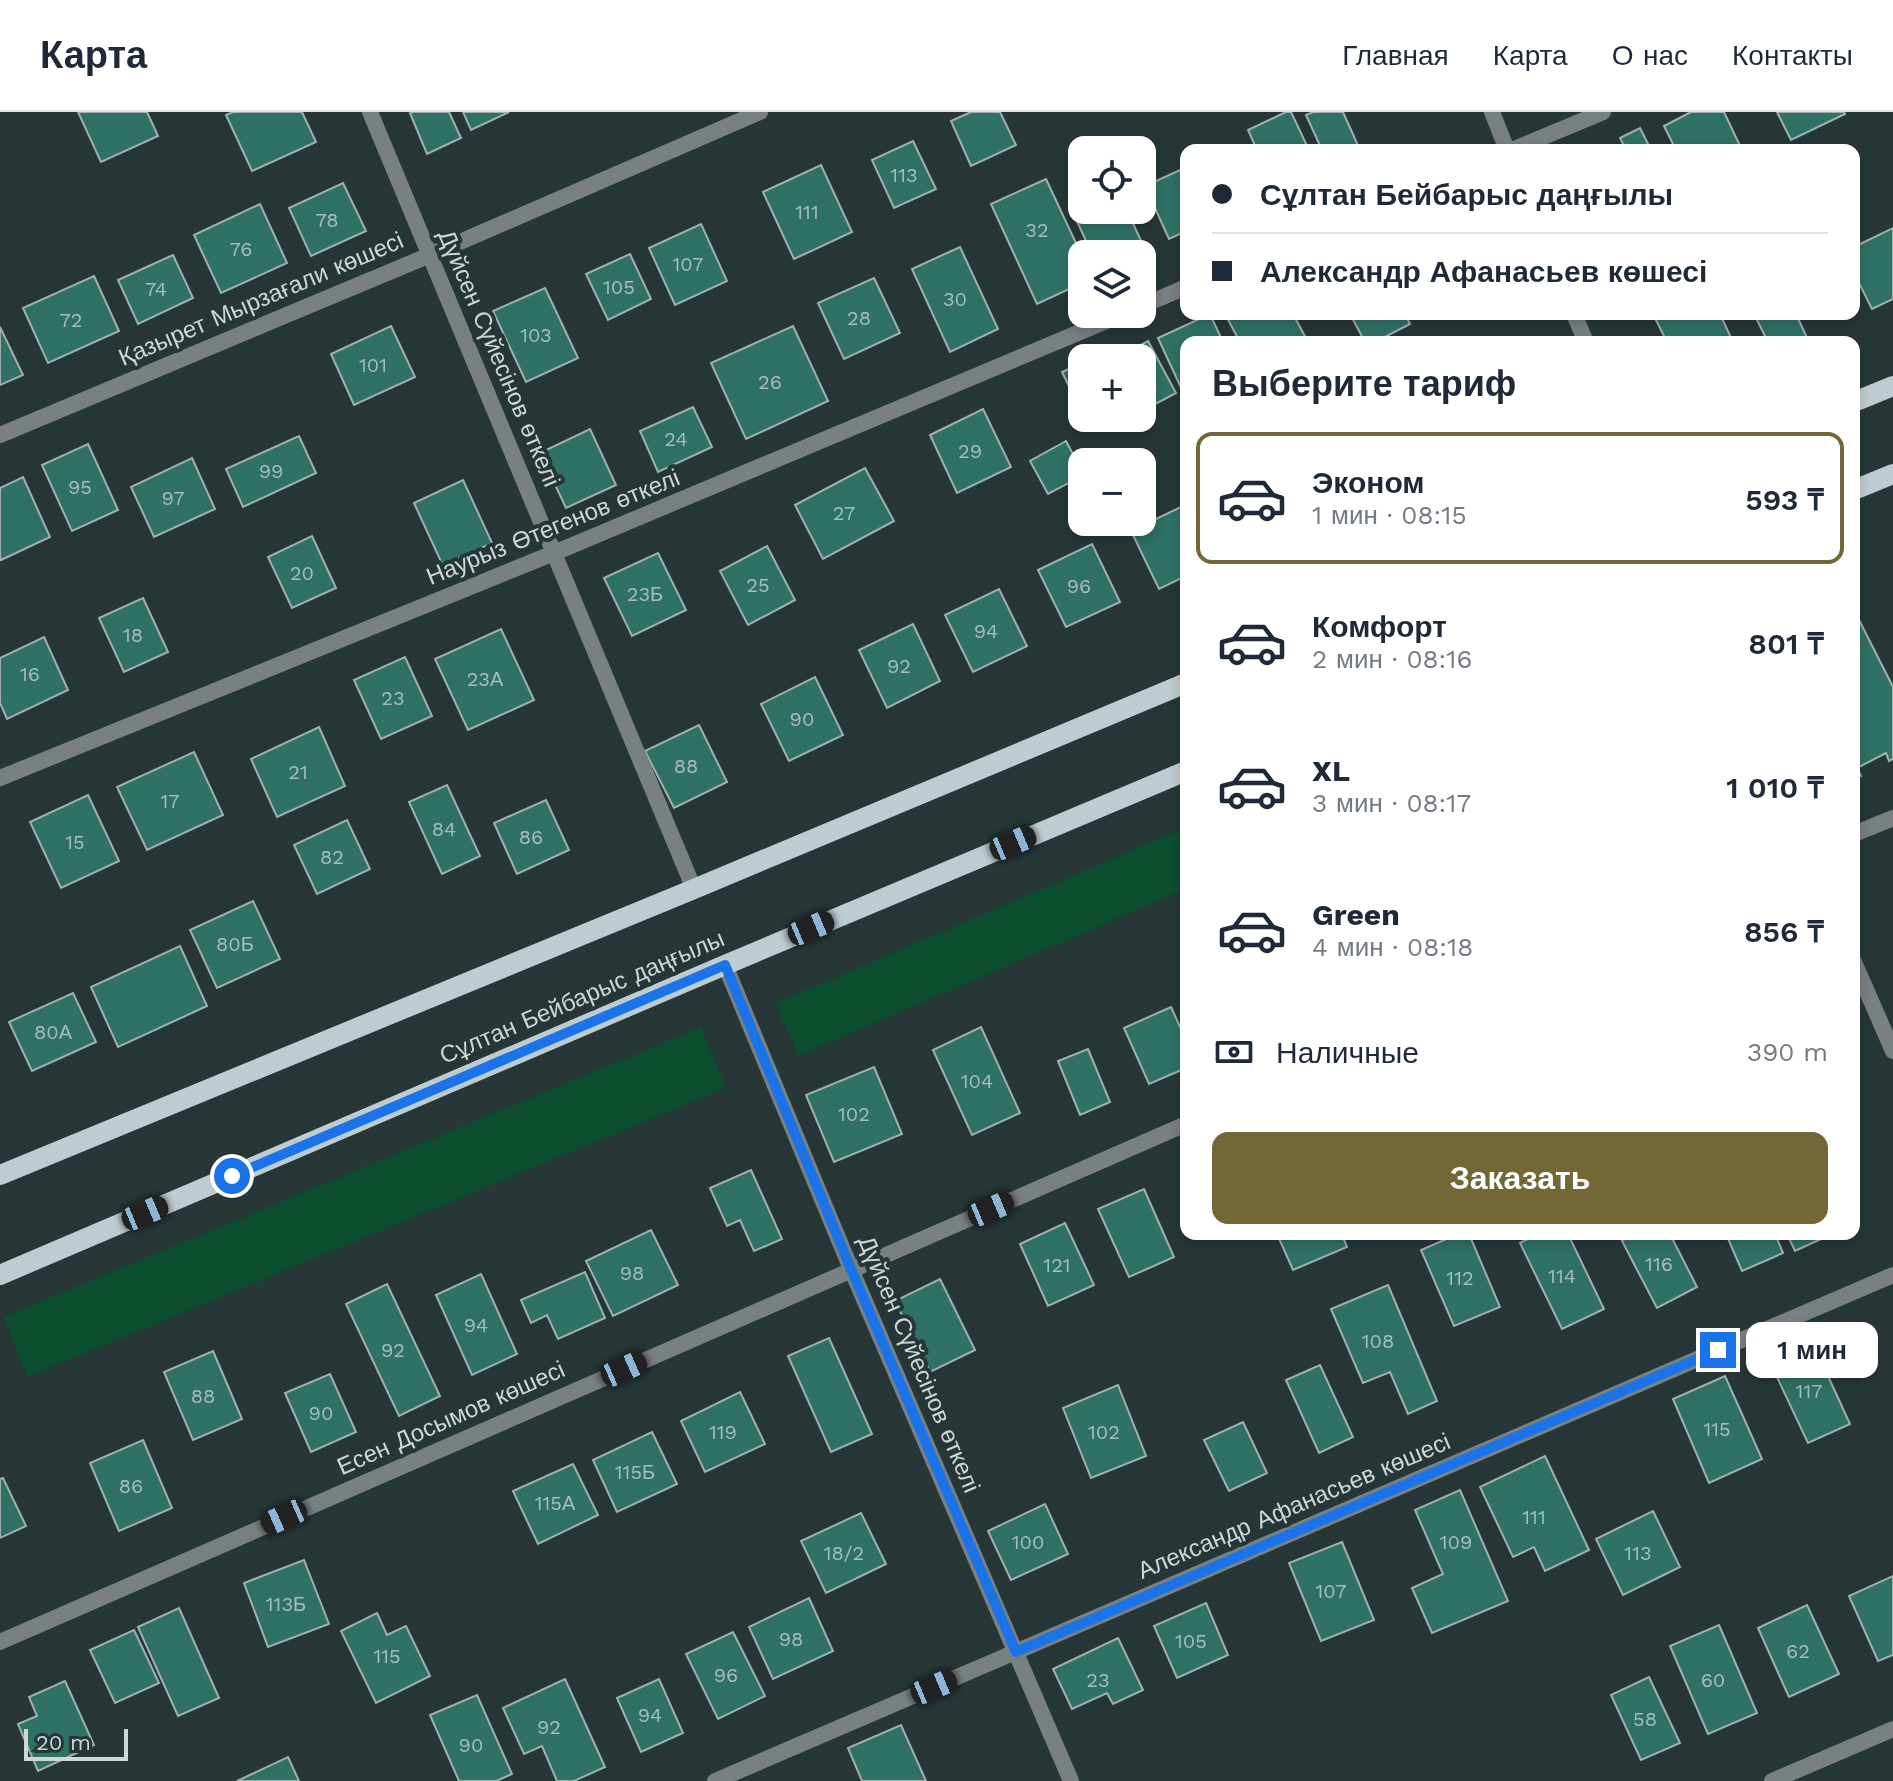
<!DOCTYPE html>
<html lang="ru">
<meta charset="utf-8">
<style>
:root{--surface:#fff;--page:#f2f2f3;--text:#1f2937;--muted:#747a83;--line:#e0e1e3;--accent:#736735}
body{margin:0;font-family:"Work Sans",sans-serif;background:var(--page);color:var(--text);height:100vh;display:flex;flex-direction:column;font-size:30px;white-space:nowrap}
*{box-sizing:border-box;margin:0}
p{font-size:26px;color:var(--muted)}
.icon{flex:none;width:44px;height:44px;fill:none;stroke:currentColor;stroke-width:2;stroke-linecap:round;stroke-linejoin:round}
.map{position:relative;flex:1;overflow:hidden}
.sheet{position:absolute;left:1180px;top:224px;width:680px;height:904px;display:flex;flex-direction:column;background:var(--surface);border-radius:16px;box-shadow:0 4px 12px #0003}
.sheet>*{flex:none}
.guide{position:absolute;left:1180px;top:32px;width:680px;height:176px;border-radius:16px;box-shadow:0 4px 12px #0003;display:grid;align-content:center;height:176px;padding:0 32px;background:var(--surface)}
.tools{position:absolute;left:1068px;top:24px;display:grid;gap:16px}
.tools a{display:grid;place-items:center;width:88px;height:88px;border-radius:16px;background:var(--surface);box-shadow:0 4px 12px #0003;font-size:40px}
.scale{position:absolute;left:24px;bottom:20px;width:104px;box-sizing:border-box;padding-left:8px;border:4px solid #cdd7d7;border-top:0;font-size:22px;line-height:28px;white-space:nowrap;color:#cdd7d7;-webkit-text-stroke:6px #273738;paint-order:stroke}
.end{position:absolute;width:36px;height:36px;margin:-18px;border:10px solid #1a73e8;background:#fff;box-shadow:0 0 0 4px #fff}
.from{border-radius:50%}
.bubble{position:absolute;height:56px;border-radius:16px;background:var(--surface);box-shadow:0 4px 12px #0003;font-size:26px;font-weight:600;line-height:56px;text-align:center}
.car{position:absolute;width:24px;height:48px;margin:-24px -12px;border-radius:10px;box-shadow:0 0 6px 2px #0007;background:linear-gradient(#222 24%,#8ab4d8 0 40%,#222 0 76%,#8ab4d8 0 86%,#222 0)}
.guide b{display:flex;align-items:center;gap:28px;height:76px;font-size:30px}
.guide b+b{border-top:2px solid var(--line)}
.guide i{width:20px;height:20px;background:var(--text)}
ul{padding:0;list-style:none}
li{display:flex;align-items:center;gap:24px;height:132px;margin:0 16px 12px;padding:0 16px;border:4px solid transparent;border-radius:16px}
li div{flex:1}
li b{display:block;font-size:30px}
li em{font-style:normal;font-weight:600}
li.active{border-color:var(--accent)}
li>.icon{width:72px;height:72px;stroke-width:1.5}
h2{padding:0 32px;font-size:36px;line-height:96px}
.pay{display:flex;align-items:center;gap:20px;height:88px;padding:0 32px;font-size:30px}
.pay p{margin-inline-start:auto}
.cta{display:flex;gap:16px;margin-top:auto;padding:16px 32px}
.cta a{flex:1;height:92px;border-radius:16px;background:var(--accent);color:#fff;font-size:32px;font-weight:600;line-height:92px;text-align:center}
header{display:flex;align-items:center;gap:48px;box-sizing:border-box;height:112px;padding:0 40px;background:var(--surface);border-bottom:2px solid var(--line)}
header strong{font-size:38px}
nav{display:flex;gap:44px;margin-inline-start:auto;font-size:28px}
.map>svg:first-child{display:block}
.green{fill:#0d4e30}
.building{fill:#2f7165;stroke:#a0b1ad;stroke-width:2}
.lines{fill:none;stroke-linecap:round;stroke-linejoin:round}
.minor{stroke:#798083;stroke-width:16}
.primary{stroke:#beccd2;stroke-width:20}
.route{stroke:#1a73e8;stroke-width:10}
.labels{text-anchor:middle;stroke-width:8;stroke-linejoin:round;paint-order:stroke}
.number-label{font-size:20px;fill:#a6beba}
.street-label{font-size:24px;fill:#cdd7d7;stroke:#273738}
</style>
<header>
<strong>Карта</strong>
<nav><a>Главная</a><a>Карта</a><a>О нас</a><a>Контакты</a></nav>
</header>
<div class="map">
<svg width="1893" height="1669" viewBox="0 0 1893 1669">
<rect width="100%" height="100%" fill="#273738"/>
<g class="green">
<polygon points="1186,715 1186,777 798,944 776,891"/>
<polygon points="701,915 726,976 28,1265 3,1205"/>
</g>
<g class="building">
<polygon points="78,0 147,0 158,24 101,50"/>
<polygon points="233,0 302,0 316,30 252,59 226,3"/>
<polygon points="413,0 449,0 461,26 427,42 410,1"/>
<polygon points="463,0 509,0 471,18"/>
<polygon points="971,0 1000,0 1016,33 971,54 951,9"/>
<polygon points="1286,0 1291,0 1309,38 1257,38 1248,18"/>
<polygon points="1313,0 1343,0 1360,38 1322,38 1306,3"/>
<polygon points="1691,0 1724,0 1742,38 1676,38 1664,14"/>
<polygon points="1777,0 1844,0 1845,2 1791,28"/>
<polygon points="1640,16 1651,38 1626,38 1620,26"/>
<polygon points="913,29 936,77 894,96 872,48"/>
<polygon points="821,53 852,120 794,147 763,80"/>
<polygon points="1180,58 1186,72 1186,119 1169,127 1145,74"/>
<polygon points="1046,67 1082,144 1082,171 1037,192 991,92"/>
<polygon points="343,71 366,119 311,144 289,96"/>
<polygon points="260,92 287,151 221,181 194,123"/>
<polygon points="1091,98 1127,98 1147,142 1142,144 1142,142 1092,142 1075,105"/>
<polygon points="701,112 727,169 675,193 649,136"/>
<polygon points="1893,116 1893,187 1872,197 1854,161 1854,135"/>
<polygon points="960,135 998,217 950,240 912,157"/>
<polygon points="630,142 651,187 608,208 586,162"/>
<polygon points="173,143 193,186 138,212 118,168"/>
<polygon points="94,164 119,219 48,251 23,196"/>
<polygon points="874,166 900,221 844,247 818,191"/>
<polygon points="545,176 578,246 526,270 493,199"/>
<polygon points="1210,202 1223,230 1186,230 1186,279 1183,280 1158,226"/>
<polygon points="1230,202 1293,202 1308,230 1240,230 1226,204"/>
<polygon points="1350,202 1405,202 1410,212 1375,230 1365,230"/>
<polygon points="1653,202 1720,202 1733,230 1667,230"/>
<polygon points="1754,202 1796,202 1809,230 1768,230"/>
<polygon points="391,214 415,265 354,293 331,242"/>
<polygon points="793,214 828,289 746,327 711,251"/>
<polygon points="0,215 23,263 0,273"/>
<polygon points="1148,229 1176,281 1142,299 1142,246 1116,246"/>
<polygon points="1082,251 1082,301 1062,260"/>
<polygon points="693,295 712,335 658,360 640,319"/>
<polygon points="983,297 1011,355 957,381 930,323"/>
<polygon points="590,317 616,373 566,396 540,341"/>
<polygon points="299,324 316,361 243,395 226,357"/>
<polygon points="1066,329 1082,359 1082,364 1048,382 1030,349"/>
<polygon points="88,332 118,398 72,419 42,353"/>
<polygon points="192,346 215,397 154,425 131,375"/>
<polygon points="865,356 894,409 823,447 795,393"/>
<polygon points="23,365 50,425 1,448 0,445 0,376"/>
<polygon points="463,368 492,431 443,454 414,391"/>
<polygon points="1185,393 1186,464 1159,477 1131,419"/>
<polygon points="312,424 336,476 292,496 268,445"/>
<polygon points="1092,432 1120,490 1066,515 1038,458"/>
<polygon points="767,434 795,488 748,513 720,459"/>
<polygon points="658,441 686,498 632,524 604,466"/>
<polygon points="999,477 1027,534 973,560 945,503"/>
<polygon points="143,486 168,540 124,560 99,506"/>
<polygon points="1854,498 1893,575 1893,647 1889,649 1886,641 1857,656 1861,664 1854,667"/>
<polygon points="913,512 940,569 887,596 859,538"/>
<polygon points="501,517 534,588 468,618 435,547"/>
<polygon points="44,525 68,578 7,607 0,591 0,546"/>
<polygon points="405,545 432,604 381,627 354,568"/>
<polygon points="815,565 843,623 789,649 761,592"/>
<polygon points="699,613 727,670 674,696 645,639"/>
<polygon points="319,615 345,674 277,705 251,647"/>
<polygon points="194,640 223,703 147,738 117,675"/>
<polygon points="447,673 480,744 442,762 409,690"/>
<polygon points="88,683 119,749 61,776 30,710"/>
<polygon points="546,688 569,738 517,762 494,711"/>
<polygon points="347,708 370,757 317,782 294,733"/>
<polygon points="253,789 280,847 217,876 190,818"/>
<polygon points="180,834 207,894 118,935 91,875"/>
<polygon points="73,881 96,930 32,959 9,910"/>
<polygon points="1171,895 1186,928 1186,956 1149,972 1124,916"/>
<polygon points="981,915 1020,1001 972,1023 933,938"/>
<polygon points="1088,937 1110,990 1080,1003 1058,949"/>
<polygon points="874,955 902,1022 834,1050 806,983"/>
<polygon points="751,1058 782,1127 754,1139 740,1108 727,1114 710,1076"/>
<polygon points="1144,1077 1174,1145 1129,1165 1098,1097"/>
<polygon points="1065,1111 1094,1173 1048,1194 1020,1132"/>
<polygon points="651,1118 678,1173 613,1204 586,1149"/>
<polygon points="1277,1122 1342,1122 1347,1135 1293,1158"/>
<polygon points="1458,1122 1469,1122 1500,1195 1454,1214 1421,1138"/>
<polygon points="1538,1122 1568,1122 1604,1197 1562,1217 1520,1131"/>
<polygon points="1634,1122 1670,1122 1697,1175 1657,1196 1622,1129"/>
<polygon points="1726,1122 1775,1122 1783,1141 1742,1159"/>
<polygon points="1787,1122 1832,1122 1795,1139"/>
<polygon points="585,1160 605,1206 558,1227 547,1203 531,1211 521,1188"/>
<polygon points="481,1162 517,1242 472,1263 436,1183"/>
<polygon points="940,1167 975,1238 930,1260 895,1189"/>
<polygon points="387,1172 440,1284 399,1304 346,1192"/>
<polygon points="1388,1173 1437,1289 1408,1302 1390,1260 1363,1271 1331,1197"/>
<polygon points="829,1226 872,1322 831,1340 788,1244"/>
<polygon points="1811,1227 1850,1312 1808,1331 1768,1246"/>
<polygon points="213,1239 242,1307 193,1328 164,1260"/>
<polygon points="1320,1253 1353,1325 1319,1341 1286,1268"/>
<polygon points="330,1262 356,1320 311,1340 285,1281"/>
<polygon points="1725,1264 1762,1347 1709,1371 1673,1287"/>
<polygon points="1118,1273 1146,1344 1091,1366 1063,1296"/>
<polygon points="740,1280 765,1332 705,1360 681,1309"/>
<polygon points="1243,1310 1267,1361 1229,1379 1204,1328"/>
<polygon points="652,1320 677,1372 617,1400 593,1348"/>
<polygon points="143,1328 172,1396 119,1419 90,1351"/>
<polygon points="1545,1344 1589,1438 1545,1459 1534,1435 1513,1445 1480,1375"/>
<polygon points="573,1352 598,1403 538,1432 513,1379"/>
<polygon points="3,1366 26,1414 0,1426 0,1367"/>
<polygon points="1460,1378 1508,1489 1432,1521 1412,1476 1443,1462 1415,1398"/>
<polygon points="1045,1392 1068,1442 1011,1468 988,1419"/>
<polygon points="1653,1399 1680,1455 1623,1483 1596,1427"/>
<polygon points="861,1401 886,1452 826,1481 801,1429"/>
<polygon points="1342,1430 1374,1508 1321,1529 1289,1451"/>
<polygon points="304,1448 329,1512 268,1535 244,1471"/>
<polygon points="1893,1464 1893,1543 1878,1549 1849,1484"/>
<polygon points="809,1486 833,1539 773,1567 749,1515"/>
<polygon points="1206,1491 1228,1543 1177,1566 1154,1514"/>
<polygon points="1807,1493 1839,1562 1789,1585 1758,1516"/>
<polygon points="179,1496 219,1586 178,1604 138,1515"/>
<polygon points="377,1501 387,1523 406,1514 430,1564 376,1591 341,1519"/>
<polygon points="1719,1513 1757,1601 1708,1622 1670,1534"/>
<polygon points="134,1518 159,1571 115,1591 90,1538"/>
<polygon points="733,1520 765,1584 718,1607 686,1542"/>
<polygon points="1118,1526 1143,1578 1113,1592 1107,1581 1072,1597 1053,1557"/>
<polygon points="1649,1565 1680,1631 1641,1648 1611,1583"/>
<polygon points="565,1567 605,1655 574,1669 557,1669 542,1634 524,1642 503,1596"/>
<polygon points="659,1567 683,1621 641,1640 617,1586"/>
<polygon points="65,1569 94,1633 38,1659 18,1612 37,1604 29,1585"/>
<polygon points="477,1583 512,1662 496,1669 459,1669 430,1603"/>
<polygon points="901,1613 926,1669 862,1669 848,1636"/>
<polygon points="288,1645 299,1669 237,1669"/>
</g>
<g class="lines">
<g class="minor">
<polyline points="370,0 694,777"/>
<polyline points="1492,0 1507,38"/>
<polyline points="1512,38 1603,0"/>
<polyline points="1142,194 1186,175"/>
<polyline points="1574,202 1586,230"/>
<polyline points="0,323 430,143 760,0"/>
<polyline points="0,666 554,441 1123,202"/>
<polyline points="1854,722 1893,706"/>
<polyline points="1854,850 1893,939"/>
<polyline points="725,853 851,1157 1071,1669"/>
<polyline points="0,1530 1186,1012"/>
<polyline points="715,1669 1893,1163"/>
<polyline points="1772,1669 1893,1617"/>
</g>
<g class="primary">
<polyline points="1854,290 1893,274"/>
<polyline points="1854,378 1893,362"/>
<polyline points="0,1063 694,777 1186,571"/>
<polyline points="0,1163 725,853 1186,659"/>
</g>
</g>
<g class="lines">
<polyline class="route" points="232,1064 725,853 851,1157 1016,1540 1718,1238"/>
</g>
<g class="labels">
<g class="number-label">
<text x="904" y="70">113</text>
<text x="807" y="107">111</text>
<text x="327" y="115">78</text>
<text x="1037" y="125">32</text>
<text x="241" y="144">76</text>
<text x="688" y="159">107</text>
<text x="619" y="182">105</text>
<text x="156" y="184">74</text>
<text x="955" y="194">30</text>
<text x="859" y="213">28</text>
<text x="71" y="215">72</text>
<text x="536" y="230">103</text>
<text x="373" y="260">101</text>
<text x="770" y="277">26</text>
<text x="676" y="334">24</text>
<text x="970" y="346">29</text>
<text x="271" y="366">99</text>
<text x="80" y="382">95</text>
<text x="173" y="393">97</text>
<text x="844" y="408">27</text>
<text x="302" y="468">20</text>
<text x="758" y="480">25</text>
<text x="1079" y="481">96</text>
<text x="645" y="489">23Б</text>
<text x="986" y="526">94</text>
<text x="133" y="530">18</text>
<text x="899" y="561">92</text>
<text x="30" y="569">16</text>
<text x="485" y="574">23А</text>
<text x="393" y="593">23</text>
<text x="802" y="614">90</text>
<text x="686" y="661">88</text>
<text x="298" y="667">21</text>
<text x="170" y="696">17</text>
<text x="444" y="724">84</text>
<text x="531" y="732">86</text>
<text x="75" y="737">15</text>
<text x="332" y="752">82</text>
<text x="235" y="839">80Б</text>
<text x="53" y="927">80А</text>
<text x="977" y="976">104</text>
<text x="854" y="1009">102</text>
<text x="1659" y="1159">116</text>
<text x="1057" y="1160">121</text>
<text x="632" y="1168">98</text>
<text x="1562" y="1171">114</text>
<text x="1460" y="1173">112</text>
<text x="476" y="1220">94</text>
<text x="1378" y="1236">108</text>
<text x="393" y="1245">92</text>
<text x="1809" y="1286">117</text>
<text x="203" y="1291">88</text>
<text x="321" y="1308">90</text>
<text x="1717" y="1324">115</text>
<text x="723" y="1327">119</text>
<text x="1104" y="1327">102</text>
<text x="635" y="1367">115Б</text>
<text x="131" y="1381">86</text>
<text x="555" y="1398">115А</text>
<text x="1534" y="1412">111</text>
<text x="1028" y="1437">100</text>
<text x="1456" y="1437">109</text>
<text x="844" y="1448">18/2</text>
<text x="1638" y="1448">113</text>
<text x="1331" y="1486">107</text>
<text x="286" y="1499">113Б</text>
<text x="791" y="1534">98</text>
<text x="1191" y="1536">105</text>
<text x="1798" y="1546">62</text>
<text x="387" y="1551">115</text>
<text x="726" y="1570">96</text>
<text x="1098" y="1575">23</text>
<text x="1713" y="1575">60</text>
<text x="650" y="1610">94</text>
<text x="1645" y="1614">58</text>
<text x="549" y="1622">92</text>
<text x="471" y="1640">90</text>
</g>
<g class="street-label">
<text transform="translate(261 187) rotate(-23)" y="8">Қазырет Мырзағали көшесі</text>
<text transform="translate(499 246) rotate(67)" y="8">Дүйсен Сүйесінов өткелі</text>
<text transform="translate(553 415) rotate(-22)" y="8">Наурыз Өтегенов өткелі</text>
<text transform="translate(582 885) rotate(-23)" y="8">Сұлтан Бейбарыс даңғылы</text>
<text transform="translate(919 1252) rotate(67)" y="8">Дүйсен Сүйесінов өткелі</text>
<text transform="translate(451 1306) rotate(-24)" y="8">Есен Досымов көшесі</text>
<text transform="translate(1294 1394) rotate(-23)" y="8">Александр Афанасьев көшесі</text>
</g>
</g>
</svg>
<div class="tools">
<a><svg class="icon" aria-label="locate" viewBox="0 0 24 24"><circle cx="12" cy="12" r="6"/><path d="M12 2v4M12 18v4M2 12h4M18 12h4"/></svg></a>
<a><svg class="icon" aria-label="layers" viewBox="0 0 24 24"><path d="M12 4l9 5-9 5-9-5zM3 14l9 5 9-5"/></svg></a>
<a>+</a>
<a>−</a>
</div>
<div class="scale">20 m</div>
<i class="end from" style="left:232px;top:1064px"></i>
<i class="end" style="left:1718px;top:1238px"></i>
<div class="bubble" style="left:1746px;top:1210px;width:132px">1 мин</div>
<i class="car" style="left:1013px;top:731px;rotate:67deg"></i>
<i class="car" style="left:811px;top:816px;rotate:67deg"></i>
<i class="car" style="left:991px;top:1097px;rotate:67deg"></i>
<i class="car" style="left:145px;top:1101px;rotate:67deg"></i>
<i class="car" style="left:624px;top:1257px;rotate:66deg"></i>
<i class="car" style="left:284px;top:1405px;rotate:246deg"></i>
<i class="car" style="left:934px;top:1575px;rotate:67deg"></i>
<div class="guide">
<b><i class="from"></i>Сұлтан Бейбарыс даңғылы</b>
<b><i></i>Александр Афанасьев көшесі</b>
</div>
<section class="sheet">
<h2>Выберите тариф</h2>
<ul>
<li class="active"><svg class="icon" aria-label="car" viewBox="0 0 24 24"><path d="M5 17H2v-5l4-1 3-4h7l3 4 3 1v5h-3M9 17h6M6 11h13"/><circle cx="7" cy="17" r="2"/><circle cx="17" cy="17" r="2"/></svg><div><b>Эконом</b><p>1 мин · 08:15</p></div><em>593 ₸</em></li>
<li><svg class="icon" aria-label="car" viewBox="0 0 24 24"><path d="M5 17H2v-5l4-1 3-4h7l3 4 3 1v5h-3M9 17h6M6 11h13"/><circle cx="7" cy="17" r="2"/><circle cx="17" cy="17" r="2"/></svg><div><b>Комфорт</b><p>2 мин · 08:16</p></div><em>801 ₸</em></li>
<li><svg class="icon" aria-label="car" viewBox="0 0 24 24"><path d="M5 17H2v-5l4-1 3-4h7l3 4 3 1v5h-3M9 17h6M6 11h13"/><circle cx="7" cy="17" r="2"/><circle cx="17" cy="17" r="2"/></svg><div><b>XL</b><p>3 мин · 08:17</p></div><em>1 010 ₸</em></li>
<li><svg class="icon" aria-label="car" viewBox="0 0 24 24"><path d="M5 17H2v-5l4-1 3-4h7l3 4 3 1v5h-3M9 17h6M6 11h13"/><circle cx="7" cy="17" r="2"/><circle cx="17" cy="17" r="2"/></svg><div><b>Green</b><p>4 мин · 08:18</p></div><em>856 ₸</em></li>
</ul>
<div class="pay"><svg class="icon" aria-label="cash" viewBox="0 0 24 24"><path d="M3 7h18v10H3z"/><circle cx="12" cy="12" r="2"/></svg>Наличные<p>390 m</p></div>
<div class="cta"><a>Заказать</a></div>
</section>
</div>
